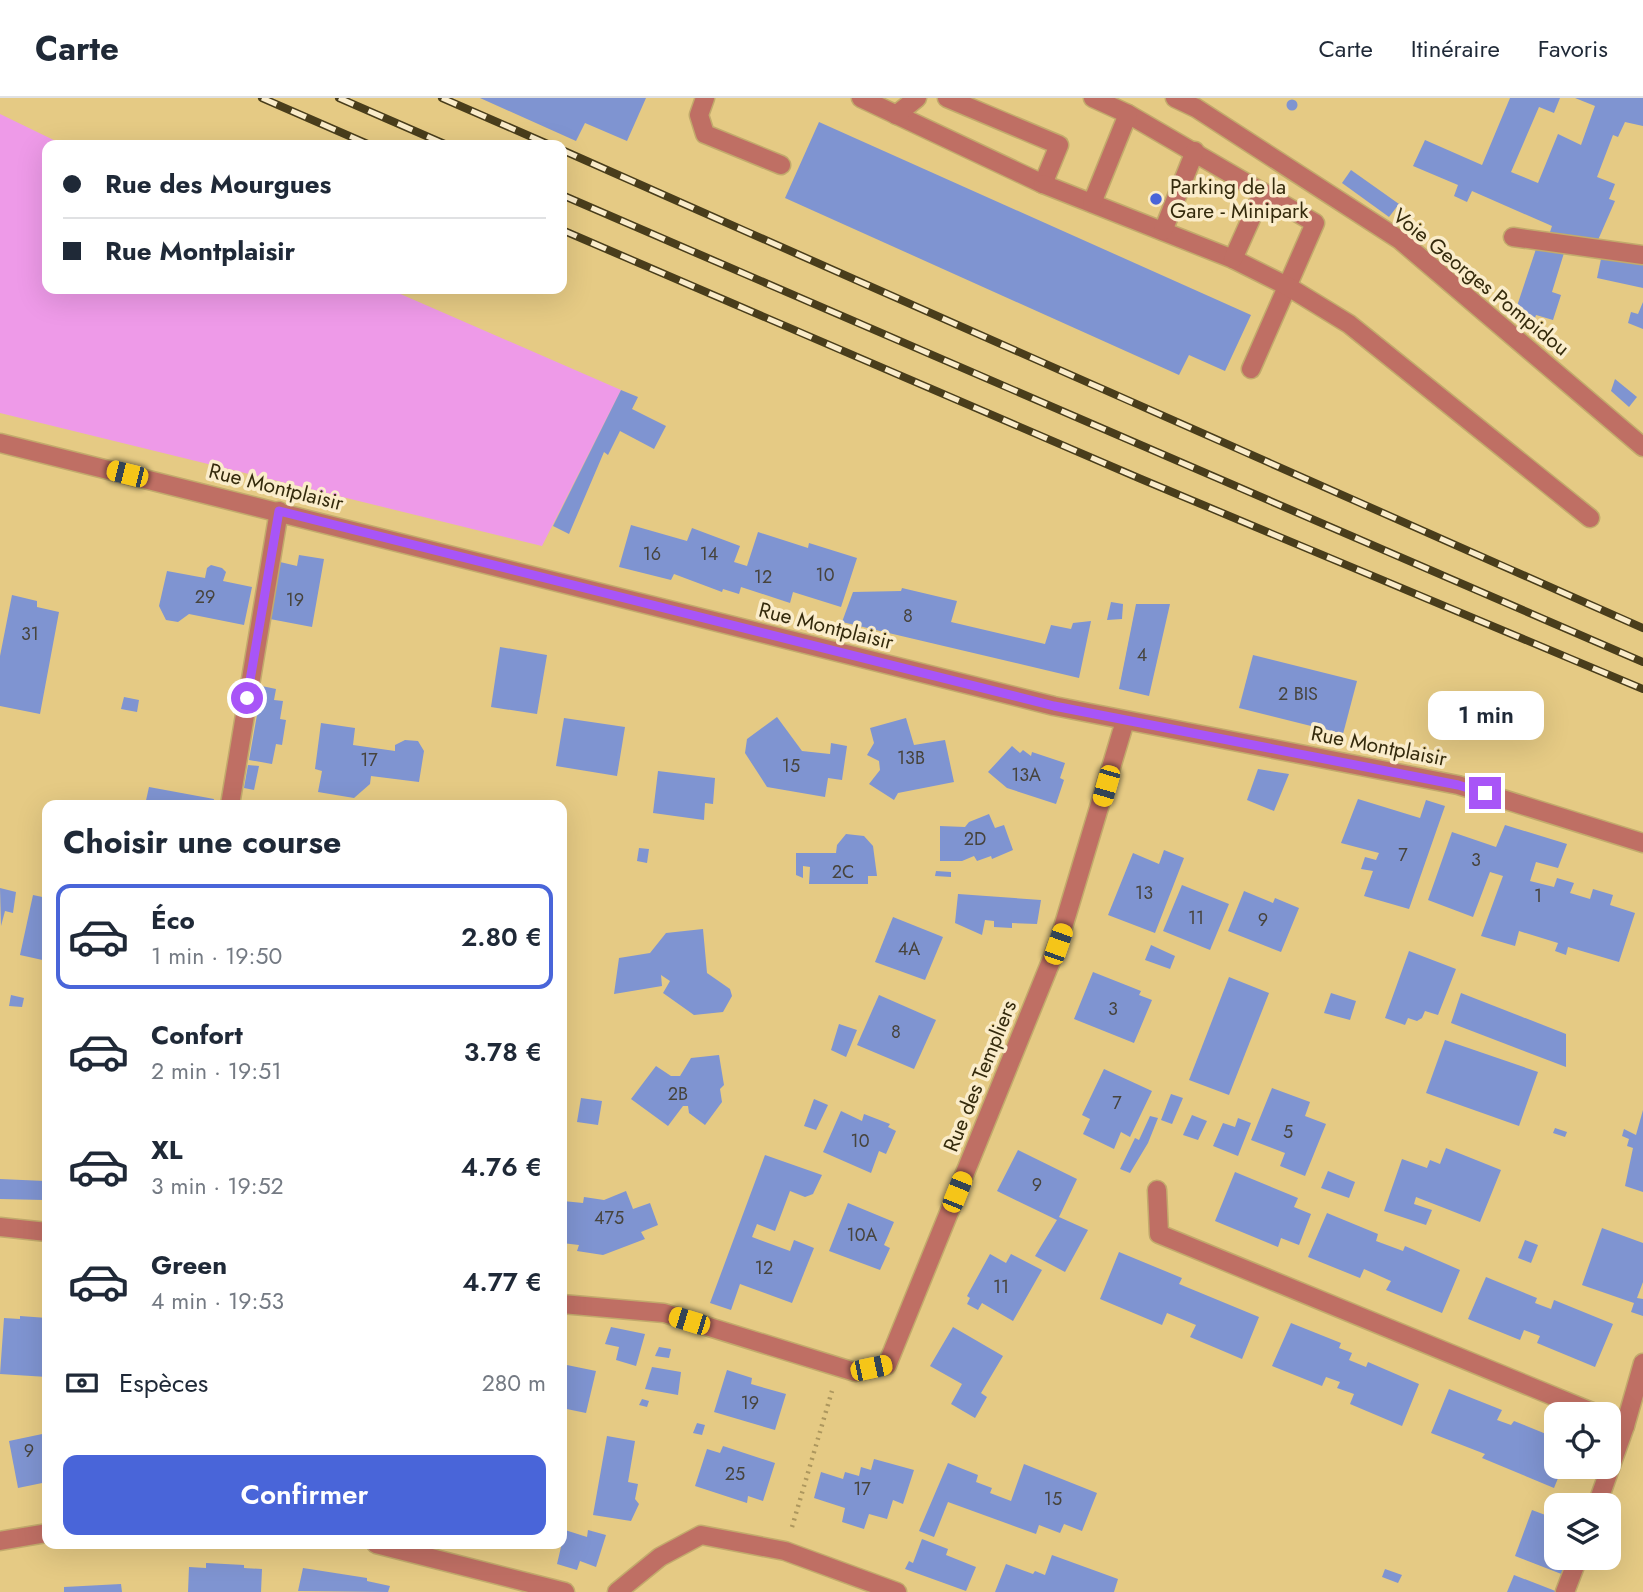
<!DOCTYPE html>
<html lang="fr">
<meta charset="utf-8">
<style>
:root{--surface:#fff;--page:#f2f2f3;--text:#1f2937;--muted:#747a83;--line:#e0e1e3;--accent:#4965d9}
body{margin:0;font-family:Jost,sans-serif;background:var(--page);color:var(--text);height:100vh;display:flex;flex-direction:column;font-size:26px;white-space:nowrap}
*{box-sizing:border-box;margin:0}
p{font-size:23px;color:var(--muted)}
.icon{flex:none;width:38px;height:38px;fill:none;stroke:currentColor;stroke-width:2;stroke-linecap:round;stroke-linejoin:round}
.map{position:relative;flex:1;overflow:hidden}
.side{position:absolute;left:42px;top:702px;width:525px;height:749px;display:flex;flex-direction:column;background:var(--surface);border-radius:14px;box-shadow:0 7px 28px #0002}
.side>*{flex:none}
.banner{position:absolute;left:42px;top:42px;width:525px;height:154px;border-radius:14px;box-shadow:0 7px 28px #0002;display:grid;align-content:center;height:154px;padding:0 21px;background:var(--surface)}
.fabs{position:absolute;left:1544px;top:1304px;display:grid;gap:14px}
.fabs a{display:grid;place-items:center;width:77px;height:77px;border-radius:14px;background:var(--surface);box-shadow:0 7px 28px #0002;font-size:35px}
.end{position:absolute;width:32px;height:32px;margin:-16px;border:9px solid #a855f7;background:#fff;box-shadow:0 0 0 4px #fff}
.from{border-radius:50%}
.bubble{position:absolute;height:49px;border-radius:14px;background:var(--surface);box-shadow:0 7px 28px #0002;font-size:23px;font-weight:600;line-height:49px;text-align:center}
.car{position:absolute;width:21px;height:42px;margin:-21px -10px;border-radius:9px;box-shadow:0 0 5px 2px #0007;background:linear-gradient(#f5c518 24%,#345 0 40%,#f5c518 0 76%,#345 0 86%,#f5c518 0)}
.banner b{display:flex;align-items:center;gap:24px;height:66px;font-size:26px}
.banner b+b{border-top:2px solid var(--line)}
.banner i{width:18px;height:18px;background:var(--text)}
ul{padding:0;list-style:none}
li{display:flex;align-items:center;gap:21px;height:105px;margin:0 14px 10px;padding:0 7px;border:4px solid transparent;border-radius:14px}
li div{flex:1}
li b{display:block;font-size:26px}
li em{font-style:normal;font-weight:600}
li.active{border-color:var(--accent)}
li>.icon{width:63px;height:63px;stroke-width:1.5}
h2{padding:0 21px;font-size:32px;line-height:84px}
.pay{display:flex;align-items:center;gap:18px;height:77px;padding:0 21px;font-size:26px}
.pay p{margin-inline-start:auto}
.cta{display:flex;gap:14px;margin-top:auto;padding:14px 21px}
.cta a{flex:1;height:80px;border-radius:14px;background:var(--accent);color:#fff;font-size:28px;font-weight:600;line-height:80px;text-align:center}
header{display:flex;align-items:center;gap:42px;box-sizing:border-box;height:98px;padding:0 35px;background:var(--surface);border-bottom:2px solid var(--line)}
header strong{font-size:33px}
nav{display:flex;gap:38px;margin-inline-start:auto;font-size:24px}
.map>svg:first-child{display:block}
.park{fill:#ee9ae8}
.building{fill:#7f94d1}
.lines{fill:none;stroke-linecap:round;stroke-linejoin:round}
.minor-casing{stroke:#c2aa6c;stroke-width:21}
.path{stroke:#ad975e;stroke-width:4.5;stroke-dasharray:2 5;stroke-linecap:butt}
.minor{stroke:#bf6f64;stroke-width:18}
.rail-casing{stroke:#493d1b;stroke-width:8}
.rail{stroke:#faecca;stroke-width:5;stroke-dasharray:16;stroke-linecap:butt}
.route{stroke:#a855f7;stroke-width:9}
.poi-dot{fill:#4965d9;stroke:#faecca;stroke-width:2.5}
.labels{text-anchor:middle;stroke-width:7;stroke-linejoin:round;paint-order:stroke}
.number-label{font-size:18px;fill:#47443d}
.poi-label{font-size:21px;fill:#342a0c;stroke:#faecca;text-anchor:start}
.street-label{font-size:21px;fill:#342a0c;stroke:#faecca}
</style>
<header>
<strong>Carte</strong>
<nav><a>Carte</a><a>Itinéraire</a><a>Favoris</a></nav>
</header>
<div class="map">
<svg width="1643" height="1494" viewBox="0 0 1643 1494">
<rect width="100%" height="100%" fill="#e5ca84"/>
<polygon class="park" points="0,16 64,47 47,47 47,191 389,191 621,292 542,448 0,315"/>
<g class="building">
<polygon points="480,0 646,0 627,43 585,25 576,43"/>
<polygon points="1510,0 1560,0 1554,15 1539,9 1511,74 1538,85 1558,36 1581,47 1595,8 1575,0 1643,0 1643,28 1625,24 1618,39 1613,37 1597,79 1615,86 1609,101 1615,103 1598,142 1549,137 1552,128 1472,93 1467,104 1454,98 1458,87 1413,68 1425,42 1482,67"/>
<circle cx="1292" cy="7" r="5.5"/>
<polygon points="819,24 1251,217 1225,273 1189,257 1179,277 785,100"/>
<polygon points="1351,72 1399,106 1389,119 1342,85"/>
<polygon points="1536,151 1564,155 1552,194 1561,197 1553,222 1536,217 1532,229 1515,214"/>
<polygon points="1601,161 1643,167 1643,190 1597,180"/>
<polygon points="1643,204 1643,231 1628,225 1631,214 1638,216"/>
<polygon points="1615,281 1637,299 1629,309 1611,293"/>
<polygon points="621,292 638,299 632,311 666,328 654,351 620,333 608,357 604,354 569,436 553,428"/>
<polygon points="631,427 687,443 692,430 740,448 734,464 747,468 758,434 808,450 809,445 857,460 841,509 793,494 790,505 741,489 739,496 723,491 722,494 674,476 671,482 619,469"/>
<polygon points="299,457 324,461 312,529 270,521 280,464 297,468"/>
<polygon points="211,467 222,470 226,474 223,483 252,489 244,527 189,516 178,524 166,522 159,508 167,473 205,480 207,470"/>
<polygon points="902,490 957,503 951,524 1045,546 1051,527 1071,531 1073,525 1091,523 1079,580 842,524 853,494 901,493"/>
<polygon points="12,497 37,503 37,509 59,514 40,616 0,608 0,558"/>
<polygon points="1111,504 1123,506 1122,521 1107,522"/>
<polygon points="1136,506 1170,506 1149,598 1119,591"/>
<polygon points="500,549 547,557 537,616 491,609"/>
<polygon points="1253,557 1357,583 1343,636 1239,610"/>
<polygon points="257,587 276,591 274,602 283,603 280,621 286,622 282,647 276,646 272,666 249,662 260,600 255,599"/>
<polygon points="124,599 139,602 137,614 121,611"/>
<polygon points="777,619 802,653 830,656 831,645 847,648 842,682 828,680 825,699 767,689 745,655 747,641"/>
<polygon points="564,620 625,629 617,678 556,668"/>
<polygon points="906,620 914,647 945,642 954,684 898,695 894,702 869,686 880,672 879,663 867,657 874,645 870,630"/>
<polygon points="321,625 355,630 353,647 395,653 395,647 405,642 418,643 424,653 419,684 371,678 370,686 354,700 318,694 322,673 315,671"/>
<polygon points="1012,648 1020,655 1023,652 1031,658 1032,654 1065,665 1060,680 1064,682 1056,706 1007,690 988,674"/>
<polygon points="248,667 259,668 254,692 244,690"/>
<polygon points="1258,671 1289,676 1274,713 1247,702"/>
<polygon points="658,673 715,680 713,706 705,705 704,722 653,715"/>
<polygon points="149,689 214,701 213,707 145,707"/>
<polygon points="1358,701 1420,720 1426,702 1445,708 1409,811 1364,798 1373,773 1361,771 1365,759 1376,762 1379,755 1341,745"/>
<polygon points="989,716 995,730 1004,727 1013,752 992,761 991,758 977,763 974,758 962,763 940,763 940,728 965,729 969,724"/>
<polygon points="1505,727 1567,746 1558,770 1536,764 1530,783 1554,789 1557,780 1574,785 1570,795 1590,801 1593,791 1613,797 1610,807 1635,815 1619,864 1568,849 1566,857 1555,853 1558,845 1519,833 1515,848 1481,838 1503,778 1490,774 1473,819 1428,802 1452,734 1496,749"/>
<polygon points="846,736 864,738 873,748 877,778 868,778 868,786 809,786 810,769 803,768 803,780 796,777 796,755 836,755 837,747"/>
<polygon points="639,750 649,751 647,765 637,763"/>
<polygon points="1164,752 1184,760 1155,835 1108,817 1133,755 1159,766"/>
<polygon points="936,773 951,774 951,779 935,778"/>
<polygon points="1182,787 1229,806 1210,852 1163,833"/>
<polygon points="0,790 16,794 13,815 5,813 1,828"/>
<polygon points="1244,793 1273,805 1275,800 1299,810 1281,854 1228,833"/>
<polygon points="958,796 1041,802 1037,826 1012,825 1012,830 994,829 994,823 985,822 982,837 955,825"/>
<polygon points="33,797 47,800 47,863 20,857"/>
<polygon points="893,819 943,839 925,882 875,864"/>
<polygon points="703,831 707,875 730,891 732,898 723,914 694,917 663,895 670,883 661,877 662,888 614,896 619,860 650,855 666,835"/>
<polygon points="1151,847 1175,858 1170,871 1145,862"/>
<polygon points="1409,853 1456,871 1438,917 1425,913 1422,920 1417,923 1408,920 1405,927 1385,920"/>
<polygon points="1093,874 1141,893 1139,897 1152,902 1134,945 1074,921"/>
<polygon points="1229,879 1269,895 1229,997 1189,982"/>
<polygon points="1331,895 1356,903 1350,922 1324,915"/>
<polygon points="1461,895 1566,936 1566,969 1451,925"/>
<polygon points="11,897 24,900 22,909 9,908"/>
<polygon points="879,897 936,922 914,971 857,947"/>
<polygon points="839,926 857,932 846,959 831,952"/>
<polygon points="1445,942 1538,974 1519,1028 1426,995"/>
<polygon points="719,957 724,987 720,991 722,1004 705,1027 689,1015 688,1008 683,1008 668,1028 631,1001 656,968 671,978 680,978 691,960"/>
<polygon points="1104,971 1152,993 1130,1039 1121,1034 1114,1051 1083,1036 1090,1021 1082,1017"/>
<polygon points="1272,990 1310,1004 1305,1018 1326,1026 1305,1078 1280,1068 1285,1055 1251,1042"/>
<polygon points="1171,996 1183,1000 1172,1026 1161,1022"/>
<polygon points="581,1000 602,1003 598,1027 577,1024"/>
<polygon points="814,1001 828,1007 816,1032 804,1028"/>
<polygon points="1643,1012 1643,1094 1625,1088 1633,1050 1627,1048 1629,1041 1622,1038 1624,1031 1636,1037"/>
<polygon points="841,1013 862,1023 864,1016 890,1026 888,1029 896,1033 886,1056 879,1053 871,1075 823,1054"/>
<polygon points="1192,1017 1207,1023 1198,1042 1183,1037"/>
<polygon points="1150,1018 1158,1020 1148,1045 1130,1075 1120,1071 1135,1040 1139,1042"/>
<polygon points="1238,1020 1251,1025 1238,1058 1213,1048 1223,1025 1235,1029"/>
<polygon points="1555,1030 1567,1034 1565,1039 1553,1035"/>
<polygon points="1446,1050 1501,1072 1480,1124 1416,1099 1414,1106 1432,1112 1426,1127 1384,1113 1402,1061 1427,1070 1430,1062 1440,1066"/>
<polygon points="1018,1052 1077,1081 1059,1119 1088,1132 1065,1174 1035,1158 1057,1122 997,1093"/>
<polygon points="765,1057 822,1077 813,1096 805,1099 790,1093 775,1133 757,1126 752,1139 790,1153 794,1142 814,1150 792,1205 740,1186 731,1212 710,1205"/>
<polygon points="1328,1073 1355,1084 1349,1100 1321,1090"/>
<polygon points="1235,1074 1298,1100 1294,1109 1311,1116 1299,1147 1281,1140 1278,1149 1215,1123"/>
<polygon points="0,1081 45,1083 44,1102 0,1101"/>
<polygon points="626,1093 633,1111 650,1105 658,1127 641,1134 645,1141 603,1157 577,1153 579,1147 562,1145 563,1103 583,1105 584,1099 604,1102"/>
<polygon points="848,1105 894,1124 884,1147 890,1150 880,1172 829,1153"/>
<polygon points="1327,1115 1378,1136 1376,1143 1403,1153 1405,1148 1460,1172 1442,1215 1386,1192 1391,1183 1364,1171 1360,1180 1308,1159"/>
<polygon points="1602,1130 1643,1145 1643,1184 1637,1200 1643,1201 1643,1218 1631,1214 1634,1205 1582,1187"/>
<polygon points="1525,1142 1538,1147 1531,1165 1518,1160"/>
<polygon points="1119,1154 1182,1180 1179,1186 1259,1219 1242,1261 1190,1239 1196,1227 1167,1215 1162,1227 1100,1201"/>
<polygon points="990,1156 1006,1165 1011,1156 1042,1172 1013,1223 982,1205 978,1212 967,1206 970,1200 967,1198"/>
<polygon points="1486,1179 1537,1200 1535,1205 1551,1211 1554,1202 1613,1226 1595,1269 1537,1245 1540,1238 1524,1232 1520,1242 1468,1221"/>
<polygon points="20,1218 47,1220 47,1279 0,1276 4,1220 20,1221"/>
<polygon points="1291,1225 1341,1245 1339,1250 1352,1255 1349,1262 1366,1269 1368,1264 1419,1286 1402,1328 1350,1306 1354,1296 1337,1290 1340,1284 1326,1279 1322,1288 1272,1268"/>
<polygon points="611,1229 645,1236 636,1268 616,1262 619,1249 605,1246"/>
<polygon points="953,1229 1003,1258 981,1295 987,1299 975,1320 951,1306 962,1286 930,1268"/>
<polygon points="659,1249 671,1251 669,1260 655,1258"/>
<polygon points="562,1266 596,1273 586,1315 562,1310"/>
<polygon points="652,1269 681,1274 678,1297 645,1291"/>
<polygon points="727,1272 752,1280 751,1286 786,1296 775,1332 714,1314"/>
<polygon points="1449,1291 1502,1312 1497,1322 1511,1327 1514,1323 1556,1340 1556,1368 1563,1368 1554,1390 1482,1360 1485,1356 1431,1335"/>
<polygon points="642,1301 649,1303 647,1309 639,1307"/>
<polygon points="697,1325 705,1327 702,1337 693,1335"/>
<polygon points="47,1335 47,1384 18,1390 9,1343"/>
<polygon points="607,1338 635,1343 628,1384 638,1386 635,1401 639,1406 631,1423 593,1417"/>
<polygon points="723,1348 775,1365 763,1403 748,1398 747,1405 695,1388 707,1351 720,1355"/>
<polygon points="874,1361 914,1372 903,1406 893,1402 887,1421 869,1416 864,1431 842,1424 845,1410 814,1400 821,1374 843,1381 845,1374 859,1378 861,1369 871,1372"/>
<polygon points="948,1365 978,1377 976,1384 992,1390 990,1395 1011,1403 1024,1366 1097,1395 1082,1433 1064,1426 1060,1435 1039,1427 1036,1436 948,1404 934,1439 919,1433"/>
<polygon points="1532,1412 1556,1421 1556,1460 1570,1460 1564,1477 1515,1458"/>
<polygon points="565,1432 587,1439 588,1432 606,1437 596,1469 580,1463 577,1472 557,1466"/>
<polygon points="922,1441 948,1451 946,1457 976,1469 966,1493 905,1471 909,1463 913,1465"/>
<polygon points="1052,1457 1118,1481 1114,1494 995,1494 1006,1466 1033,1476 1035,1473 1045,1477"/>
<polygon points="206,1465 244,1467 244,1470 262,1471 261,1494 188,1494 189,1469 206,1470"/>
<polygon points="303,1470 367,1480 367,1483 390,1488 388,1494 298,1493"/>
<polygon points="1385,1471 1402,1477 1398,1485 1382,1479"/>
<polygon points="1514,1477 1558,1494 1507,1494"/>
<polygon points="121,1486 122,1494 64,1494 64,1489"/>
</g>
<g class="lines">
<g class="minor-casing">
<g id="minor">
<polyline points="705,0 699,17 705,36 781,67"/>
<polyline points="861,0 1043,86 1059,47 947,0"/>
<polyline points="1093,0 1128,16 1315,125 1251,271"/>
<polyline points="1175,0 1196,10 1400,142 1643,349"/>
<polyline points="896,17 917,0"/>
<polyline points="1043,86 1233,161 1287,188 1349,226 1590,420"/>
<polyline points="1092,105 1128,16"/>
<polyline points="1163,133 1195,53"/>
<polyline points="1513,139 1643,157"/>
<polyline points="1233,161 1263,94"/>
<polyline points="0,345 1054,608 1458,687 1643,745"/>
<polyline points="230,707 279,413"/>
<polyline points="1157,1092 1159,1136 1597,1316"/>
<polyline points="0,1129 47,1134"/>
<polyline points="562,1206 664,1215 855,1274 887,1267 1058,846 1125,623"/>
<polyline points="1608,1321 1625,1328"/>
<polyline points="1597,1407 1625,1328 1643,1265"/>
<polyline points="0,1443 47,1435"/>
<polyline points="376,1446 565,1494"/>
<polyline points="617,1494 660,1459 701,1437 785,1453 897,1494"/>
<polyline points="1565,1494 1578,1460"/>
</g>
</g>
<polyline class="path" points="792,1429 832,1293"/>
<use href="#minor" class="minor"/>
<g class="rail-casing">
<g id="rail">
<polyline points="262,0 370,47"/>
<polyline points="339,0 447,47"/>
<polyline points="442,0 550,47"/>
<polyline points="562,52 1643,530"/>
<polyline points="562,97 1643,564"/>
<polyline points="562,132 1141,381 1643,591"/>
</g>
</g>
<use href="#rail" class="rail"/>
</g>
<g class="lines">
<polyline class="route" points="247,600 279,413 1054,608 1458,687 1485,695"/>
</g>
<circle class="poi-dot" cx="1156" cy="101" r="7"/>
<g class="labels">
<g class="number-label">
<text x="652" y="462">16</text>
<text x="709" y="462">14</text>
<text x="825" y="483">10</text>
<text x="763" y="485">12</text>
<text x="205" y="505">29</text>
<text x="295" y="508">19</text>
<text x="908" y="524">8</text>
<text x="30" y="542">31</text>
<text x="1142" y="563">4</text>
<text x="1298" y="602">2 BIS</text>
<text x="911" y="666">13B</text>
<text x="369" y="668">17</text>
<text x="791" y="674">15</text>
<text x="1026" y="683">13A</text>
<text x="975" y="747">2D</text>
<text x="1403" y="763">7</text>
<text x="1476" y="768">3</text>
<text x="843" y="780">2C</text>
<text x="1144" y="801">13</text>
<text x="1538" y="804">1</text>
<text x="1196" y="826">11</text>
<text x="1263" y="828">9</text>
<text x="909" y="857">4A</text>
<text x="1113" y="917">3</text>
<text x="896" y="940">8</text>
<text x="678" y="1002">2B</text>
<text x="1117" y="1011">7</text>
<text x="1288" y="1040">5</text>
<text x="860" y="1049">10</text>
<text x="1037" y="1093">9</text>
<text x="609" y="1126">475</text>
<text x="862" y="1143">10A</text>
<text x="764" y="1176">12</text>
<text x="1001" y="1195">11</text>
<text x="750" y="1311">19</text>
<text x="29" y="1359">9</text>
<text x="735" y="1382">25</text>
<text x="862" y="1397">17</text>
<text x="1053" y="1407">15</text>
</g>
<g class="poi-label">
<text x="1170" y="96">Parking de la<tspan x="1170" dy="24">Gare - Minipark</tspan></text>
</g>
<g class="street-label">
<text transform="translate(1481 184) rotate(39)" y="7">Voie Georges Pompidou</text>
<text transform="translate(276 389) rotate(14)" y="7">Rue Montplaisir</text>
<text transform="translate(826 528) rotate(14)" y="7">Rue Montplaisir</text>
<text transform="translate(1379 648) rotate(11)" y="7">Rue Montplaisir</text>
<text transform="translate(980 978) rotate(-68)" y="7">Rue des Templiers</text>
</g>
</g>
</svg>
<div class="fabs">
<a><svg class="icon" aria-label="locate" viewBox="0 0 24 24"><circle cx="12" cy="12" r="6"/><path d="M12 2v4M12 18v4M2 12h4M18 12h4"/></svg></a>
<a><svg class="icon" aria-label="layers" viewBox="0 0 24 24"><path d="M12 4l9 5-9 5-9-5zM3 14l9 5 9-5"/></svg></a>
</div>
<i class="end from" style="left:247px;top:600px"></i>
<i class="end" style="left:1485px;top:695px"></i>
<div class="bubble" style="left:1428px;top:593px;width:116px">1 min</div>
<i class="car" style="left:127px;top:376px;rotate:284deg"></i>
<i class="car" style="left:1106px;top:688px;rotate:196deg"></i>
<i class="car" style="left:1058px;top:846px;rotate:19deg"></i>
<i class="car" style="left:957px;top:1094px;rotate:22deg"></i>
<i class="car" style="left:689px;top:1223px;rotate:287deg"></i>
<i class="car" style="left:871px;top:1270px;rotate:78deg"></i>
<div class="banner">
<b><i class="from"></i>Rue des Mourgues</b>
<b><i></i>Rue Montplaisir</b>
</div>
<section class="side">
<h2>Choisir une course</h2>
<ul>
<li class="active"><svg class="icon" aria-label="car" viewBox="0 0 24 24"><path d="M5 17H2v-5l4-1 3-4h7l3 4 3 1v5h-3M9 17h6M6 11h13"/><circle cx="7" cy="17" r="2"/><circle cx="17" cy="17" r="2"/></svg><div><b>Éco</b><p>1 min · 19:50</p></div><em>2.80 €</em></li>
<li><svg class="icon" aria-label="car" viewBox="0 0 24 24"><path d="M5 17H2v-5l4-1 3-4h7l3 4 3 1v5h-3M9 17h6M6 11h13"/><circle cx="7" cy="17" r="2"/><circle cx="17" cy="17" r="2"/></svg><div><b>Confort</b><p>2 min · 19:51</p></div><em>3.78 €</em></li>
<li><svg class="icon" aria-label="car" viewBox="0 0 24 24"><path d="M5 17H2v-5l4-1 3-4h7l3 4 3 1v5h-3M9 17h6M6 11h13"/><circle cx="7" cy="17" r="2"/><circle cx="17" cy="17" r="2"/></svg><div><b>XL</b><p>3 min · 19:52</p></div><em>4.76 €</em></li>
<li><svg class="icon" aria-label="car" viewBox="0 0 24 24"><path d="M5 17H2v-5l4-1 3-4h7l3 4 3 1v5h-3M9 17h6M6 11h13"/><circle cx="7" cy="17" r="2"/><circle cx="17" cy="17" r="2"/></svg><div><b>Green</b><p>4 min · 19:53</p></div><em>4.77 €</em></li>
</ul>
<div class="pay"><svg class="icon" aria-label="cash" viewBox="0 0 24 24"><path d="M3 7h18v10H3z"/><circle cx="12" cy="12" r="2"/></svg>Espèces<p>280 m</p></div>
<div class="cta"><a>Confirmer</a></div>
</section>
</div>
